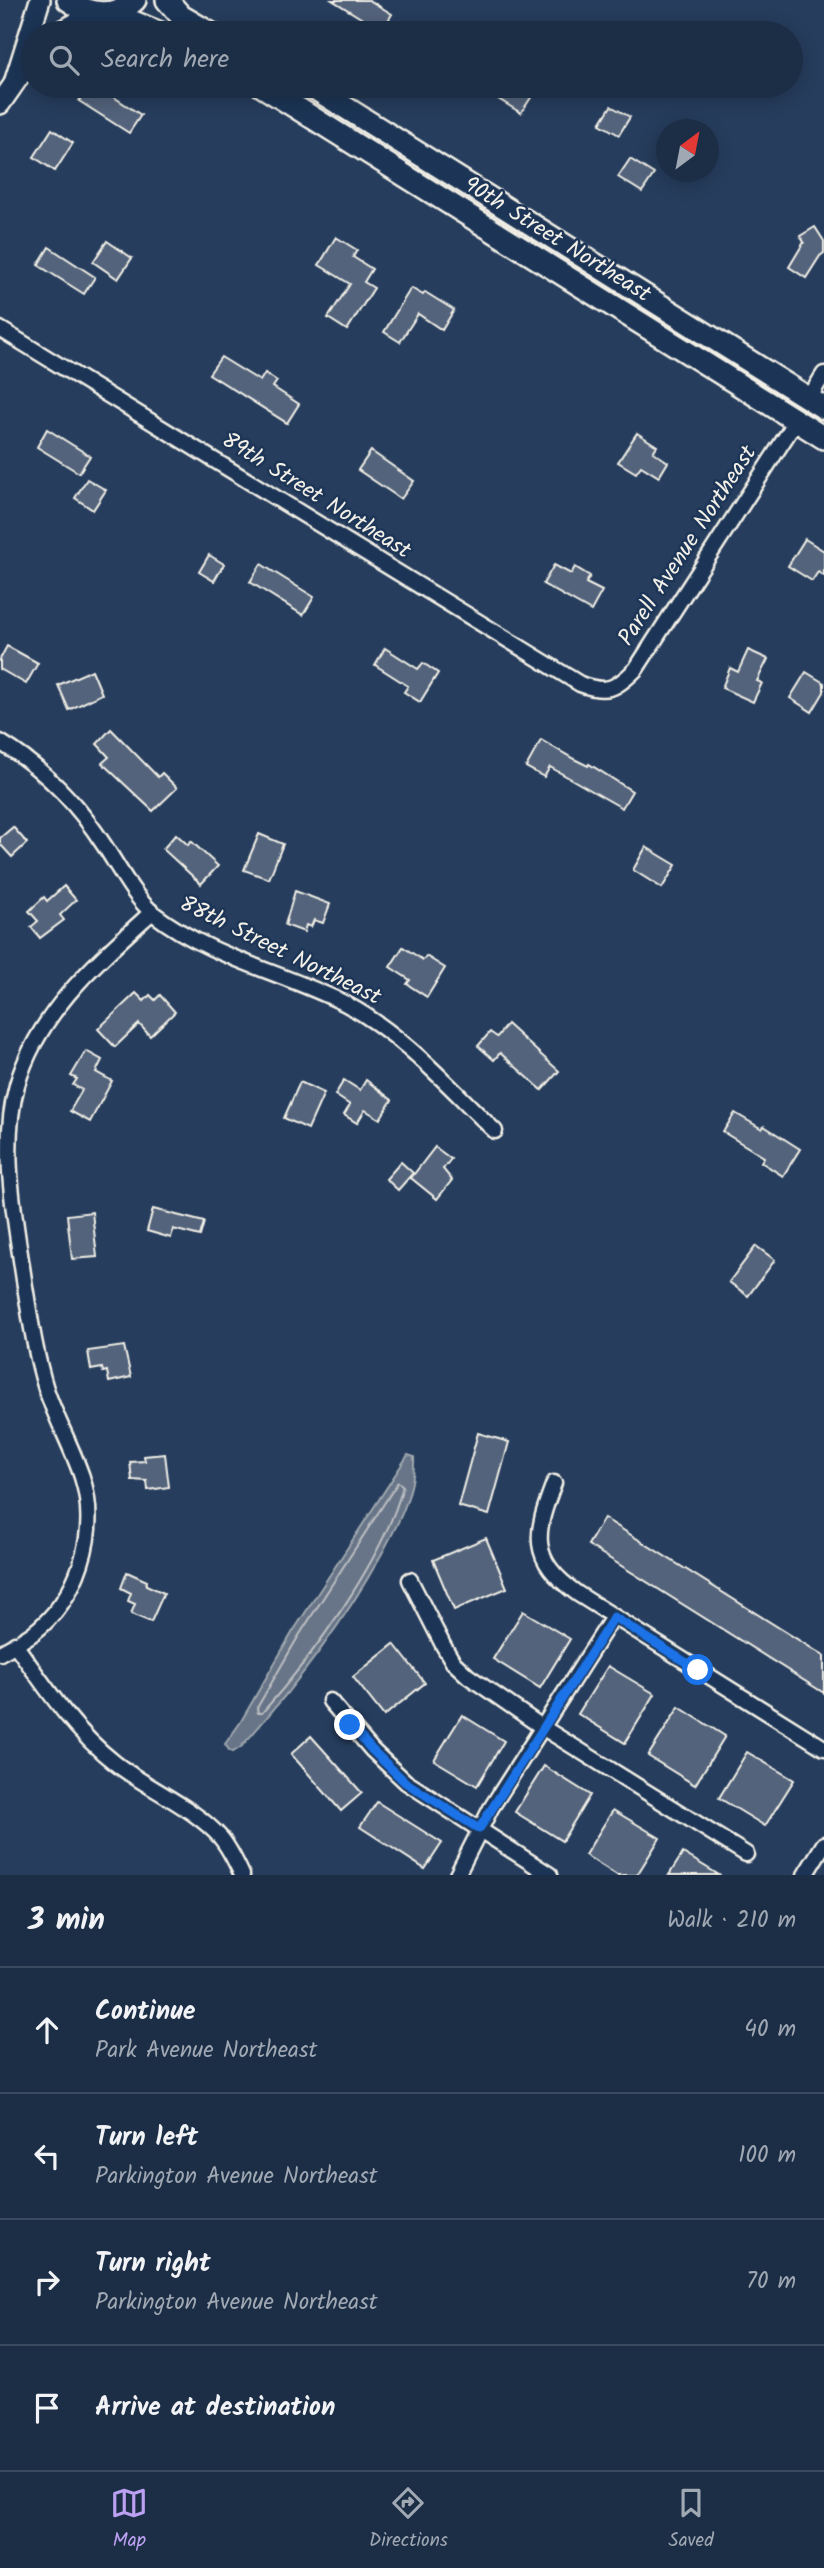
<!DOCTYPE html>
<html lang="en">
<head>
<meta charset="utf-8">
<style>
	:root { --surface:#1c2e46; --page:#25364d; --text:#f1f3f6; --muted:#a0a8b3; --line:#3a4a5f; --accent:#bca0f2 }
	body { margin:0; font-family:Kalam,sans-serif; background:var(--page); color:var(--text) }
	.compass { position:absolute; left:656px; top:119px; width:63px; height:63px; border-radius:50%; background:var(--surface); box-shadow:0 4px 18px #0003; rotate:32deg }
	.stop { position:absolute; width:21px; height:21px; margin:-16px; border:5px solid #1a73e8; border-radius:50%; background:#fff }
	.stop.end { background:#1a73e8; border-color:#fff; box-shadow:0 2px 7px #0008 }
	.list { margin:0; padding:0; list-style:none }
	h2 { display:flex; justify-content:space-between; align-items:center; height:91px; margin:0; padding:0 28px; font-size:30px }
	h2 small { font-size:23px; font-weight:400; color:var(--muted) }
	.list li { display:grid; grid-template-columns:46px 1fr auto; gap:21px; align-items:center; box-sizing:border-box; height:126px; padding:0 28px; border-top:2px solid var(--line) }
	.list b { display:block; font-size:26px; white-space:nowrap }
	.list p { margin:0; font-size:23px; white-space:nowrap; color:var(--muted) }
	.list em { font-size:23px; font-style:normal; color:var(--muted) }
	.icon { flex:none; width:38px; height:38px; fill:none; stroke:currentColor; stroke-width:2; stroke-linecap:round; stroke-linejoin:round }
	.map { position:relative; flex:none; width:824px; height:1875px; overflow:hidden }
	.search { position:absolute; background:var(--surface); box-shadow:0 4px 18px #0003; left:21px; right:21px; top:21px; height:77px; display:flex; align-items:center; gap:18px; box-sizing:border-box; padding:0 24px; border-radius:38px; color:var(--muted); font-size:26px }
	.sheet { height:595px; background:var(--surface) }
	nav { display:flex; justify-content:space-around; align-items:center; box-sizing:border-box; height:98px; border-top:2px solid var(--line); background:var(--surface); font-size:19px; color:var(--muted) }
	nav a { display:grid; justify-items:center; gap:4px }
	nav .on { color:var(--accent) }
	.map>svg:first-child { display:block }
</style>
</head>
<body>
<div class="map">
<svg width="824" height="1875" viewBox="0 0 824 1875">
	<rect width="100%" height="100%" fill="#263d5d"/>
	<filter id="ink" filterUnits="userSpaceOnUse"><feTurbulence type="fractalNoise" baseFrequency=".0143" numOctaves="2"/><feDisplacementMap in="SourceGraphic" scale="14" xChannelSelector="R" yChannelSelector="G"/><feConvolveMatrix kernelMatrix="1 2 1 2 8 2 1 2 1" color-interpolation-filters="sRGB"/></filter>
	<g filter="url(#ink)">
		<path fill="#677588" stroke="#9fa7ae" stroke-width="2" d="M408 1455 414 1457C416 1492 396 1528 380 1557 341 1627 294 1688 241 1747L233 1752 229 1750 225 1744 240 1723 292 1633Z"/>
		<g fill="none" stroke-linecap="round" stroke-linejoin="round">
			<path stroke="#bcbfc2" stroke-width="2" d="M398 1482 403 1486C384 1559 312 1657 262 1713H258L257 1708 298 1637Z"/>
		</g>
		<g fill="#52647b" stroke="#f4f1e8" stroke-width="2">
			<polygon points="332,0 369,0 392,14 382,31"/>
			<polygon points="89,86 97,86 141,115 129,133 79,101"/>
			<polygon points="477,86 515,86 532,96 521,113"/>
			<polygon points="611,106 630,117 619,135 600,124"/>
			<polygon points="52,129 73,143 55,171 34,157"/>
			<polygon points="630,159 654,174 642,192 618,177"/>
			<polygon points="815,227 824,241 824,253 820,256 806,278 789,267 804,242 800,236"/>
			<polygon points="336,237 357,250 353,257 372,269 364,282 374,288 347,330 328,318 350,284 319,265"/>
			<polygon points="107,241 132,258 118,279 93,262"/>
			<polygon points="49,247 95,277 84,294 38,265"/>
			<polygon points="411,288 423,295 425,292 454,310 442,330 418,314 400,342 384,332"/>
			<polygon points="221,357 260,381 265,373 277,381 273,387 299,404 287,423 209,374"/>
			<polygon points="47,429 90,456 79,473 37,447"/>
			<polygon points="637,433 657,446 653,452 668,462 659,477 641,466 636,473 618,462"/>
			<polygon points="371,451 414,481 401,499 358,470"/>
			<polygon points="87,479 106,490 93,510 75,498"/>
			<polygon points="805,539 824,551 824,576 818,572 812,581 788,566"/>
			<polygon points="209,555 224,564 214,581 199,572"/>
			<polygon points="261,564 314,597 303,615 250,582"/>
			<polygon points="554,565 571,574 575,567 590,576 586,583 602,591 591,611 543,584"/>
			<polygon points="7,646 38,663 26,684 0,669 0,659"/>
			<polygon points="385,648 418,669 423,663 438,673 420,702 404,692 408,686 375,665"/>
			<polygon points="748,650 768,659 757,681 762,683 753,702 722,688 730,668 738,672"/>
			<polygon points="92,670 102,694 69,710 58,685"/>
			<polygon points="806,672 824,683 824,692 812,712 790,698"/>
			<polygon points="111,729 158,777 162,773 177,788 153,811 102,763 109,757 97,744"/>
			<polygon points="541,740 574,759 588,766 589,764 632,791 622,808 550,767 544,777 526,767"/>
			<polygon points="13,827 27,843 12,857 0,844 0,838"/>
			<polygon points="176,834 188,845 191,841 218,866 201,884 163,849"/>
			<polygon points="259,834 283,844 269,879 244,870"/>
			<polygon points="646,847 676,865 662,888 633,870"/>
			<polygon points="64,886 76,900 60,915 64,920 40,938 31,927 38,921 29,911 44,897 47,901"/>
			<polygon points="295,891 330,904 323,923 314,920 311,927 306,925 304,932 285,925"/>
			<polygon points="403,947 423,960 426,956 445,968 427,997 407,984 410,980 390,967"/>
			<polygon points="136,993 144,1001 150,995 155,1000 160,995 175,1012 150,1036 139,1024 115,1047 98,1029"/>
			<polygon points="507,1024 559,1071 542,1090 500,1053 494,1060 478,1046 490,1032 497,1037"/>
			<polygon points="86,1051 102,1060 96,1072 112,1081 90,1122 70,1111 82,1090 73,1085 77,1079 71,1076"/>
			<polygon points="344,1080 360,1090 366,1080 392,1100 380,1119 365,1110 357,1123 344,1115 350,1105 335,1095"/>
			<polygon points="300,1082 324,1093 308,1129 284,1118"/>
			<polygon points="735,1113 762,1129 764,1126 800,1149 783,1176 761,1162 764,1157 723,1132"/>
			<polygon points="435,1147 451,1159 443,1169 452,1180 437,1199 411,1178"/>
			<polygon points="401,1162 413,1173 398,1190 386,1179"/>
			<polygon points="153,1209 204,1222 200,1236 173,1229 171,1238 147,1231"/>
			<polygon points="92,1212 97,1257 72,1259 67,1215"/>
			<polygon points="756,1246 775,1260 748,1296 729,1282"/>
			<polygon points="124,1346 131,1377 109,1382 107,1371 103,1372 102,1368 91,1370 88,1351"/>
			<polygon points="478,1433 509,1442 489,1515 458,1506"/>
			<polygon points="165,1454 169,1487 148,1490 147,1481 132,1480 130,1462 145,1461 144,1456"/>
			<polygon points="604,1518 824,1656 824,1693 588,1545"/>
			<polygon points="486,1538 507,1588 454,1610 433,1560"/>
			<polygon points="127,1572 147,1581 146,1585 164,1593 151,1622 131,1614 135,1604 128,1601 131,1593 121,1588"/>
			<polygon points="523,1611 570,1639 540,1688 493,1659"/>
			<polygon points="394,1644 425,1683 384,1716 353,1677"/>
			<polygon points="608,1666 655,1694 625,1743 578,1714"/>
			<polygon points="679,1707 725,1736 695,1785 648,1756"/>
			<polygon points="462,1715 504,1741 477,1786 434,1760"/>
			<polygon points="311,1736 362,1793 341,1811 291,1754"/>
			<polygon points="747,1752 794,1780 765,1826 719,1798"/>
			<polygon points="544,1766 590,1795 562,1841 515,1812"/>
			<polygon points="377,1802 442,1843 425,1869 360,1827"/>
			<polygon points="613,1810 660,1838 637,1875 617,1875 585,1855"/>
			<polygon points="683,1853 719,1875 669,1875"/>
		</g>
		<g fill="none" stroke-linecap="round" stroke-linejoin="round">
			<defs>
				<g id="minor">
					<path d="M0 329 580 684C607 694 616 689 636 669L796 421"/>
					<polyline points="809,398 824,374"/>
					<path d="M0 742C43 768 77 803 104 845 118 866 135 899 154 914 211 958 283 972 346 1004 404 1035 448 1086 495 1131"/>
					<path d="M554 1483C535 1533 528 1559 578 1594L824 1748"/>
					<polyline points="410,1580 443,1645 453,1662 468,1676 542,1727 746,1854"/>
					<path d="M15 1644C45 1687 74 1731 115 1763 148 1789 194 1807 221 1838 230 1849 236 1862 242 1875"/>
					<path d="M0 1653C11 1647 22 1641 32 1634 78 1599 100 1533 82 1477 72 1447 56 1419 46 1389 35 1353 30 1317 24 1280 15 1218 0 1147 17 1085 38 1012 97 962 152 912"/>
					<polyline points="330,1701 372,1750 406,1782 550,1875"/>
					<polyline points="457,1875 491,1808 613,1617"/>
					<polyline points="805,1875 824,1844"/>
				</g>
				<g id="tertiary">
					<polyline points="58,33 76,23 104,13"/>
					<polyline points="15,80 40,0"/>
					<polyline points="0,104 23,71"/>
				</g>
				<g id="secondary">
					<path d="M68 0C89 16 116 18 135 0"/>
					<polyline points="167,0 181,16 210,33"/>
					<polyline points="114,14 160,33"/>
					<polyline points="262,86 824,438"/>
					<polyline points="311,86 824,408"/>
				</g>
			</defs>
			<use href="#minor" stroke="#f4f1e8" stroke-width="19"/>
			<use href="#tertiary" stroke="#f4f1e8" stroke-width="24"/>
			<use href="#secondary" stroke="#f4f1e8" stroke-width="26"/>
			<use href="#minor" stroke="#1d3557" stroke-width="14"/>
			<use href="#tertiary" stroke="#1d3557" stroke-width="19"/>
			<use href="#secondary" stroke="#1d3557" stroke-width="21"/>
		</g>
	</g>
	<g fill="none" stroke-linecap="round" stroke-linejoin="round" filter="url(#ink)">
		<polyline stroke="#1a73e8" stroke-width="9" points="350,1725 372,1750 405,1782 479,1829 614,1617 698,1670"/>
	</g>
	<g text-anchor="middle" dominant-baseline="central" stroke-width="5" stroke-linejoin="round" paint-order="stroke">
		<g font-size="23" fill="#f4f1e8" stroke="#1d3557">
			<text transform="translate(557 240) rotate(32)">90th Street Northeast</text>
			<text transform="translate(316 496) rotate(32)">89th Street Northeast</text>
			<text transform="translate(688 546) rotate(-57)">Parell Avenue Northeast</text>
			<text transform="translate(280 951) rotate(26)">88th Street Northeast</text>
		</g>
	</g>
</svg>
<svg class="compass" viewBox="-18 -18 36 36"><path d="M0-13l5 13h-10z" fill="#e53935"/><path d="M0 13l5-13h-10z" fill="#a0a8b3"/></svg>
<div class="stop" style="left:698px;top:1670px"></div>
<div class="stop end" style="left:350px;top:1725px"></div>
<div class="search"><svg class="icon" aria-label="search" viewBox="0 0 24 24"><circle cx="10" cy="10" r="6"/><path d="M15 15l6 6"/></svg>Search here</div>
</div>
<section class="sheet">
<h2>3 min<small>Walk · 210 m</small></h2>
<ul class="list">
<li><svg class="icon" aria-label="ahead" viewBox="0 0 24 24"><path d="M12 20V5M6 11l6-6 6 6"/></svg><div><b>Continue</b><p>Park Avenue Northeast</p></div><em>40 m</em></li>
<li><svg class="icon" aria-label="left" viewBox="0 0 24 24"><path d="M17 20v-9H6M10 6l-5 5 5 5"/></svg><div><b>Turn left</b><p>Parkington Avenue Northeast</p></div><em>100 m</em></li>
<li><svg class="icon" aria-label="right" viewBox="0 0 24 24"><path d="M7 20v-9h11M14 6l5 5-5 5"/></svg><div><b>Turn right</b><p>Parkington Avenue Northeast</p></div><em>70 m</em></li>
<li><svg class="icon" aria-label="arrive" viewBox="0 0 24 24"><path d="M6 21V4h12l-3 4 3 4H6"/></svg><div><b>Arrive at destination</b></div></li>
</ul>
</section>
<nav>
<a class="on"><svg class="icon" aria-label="map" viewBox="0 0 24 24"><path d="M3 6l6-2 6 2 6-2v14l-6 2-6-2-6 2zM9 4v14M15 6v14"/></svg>Map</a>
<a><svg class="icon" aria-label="directions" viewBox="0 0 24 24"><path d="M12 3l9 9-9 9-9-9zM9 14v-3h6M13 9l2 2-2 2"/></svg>Directions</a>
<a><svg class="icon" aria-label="saved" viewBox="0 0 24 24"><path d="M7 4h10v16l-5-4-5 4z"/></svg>Saved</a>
</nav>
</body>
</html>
